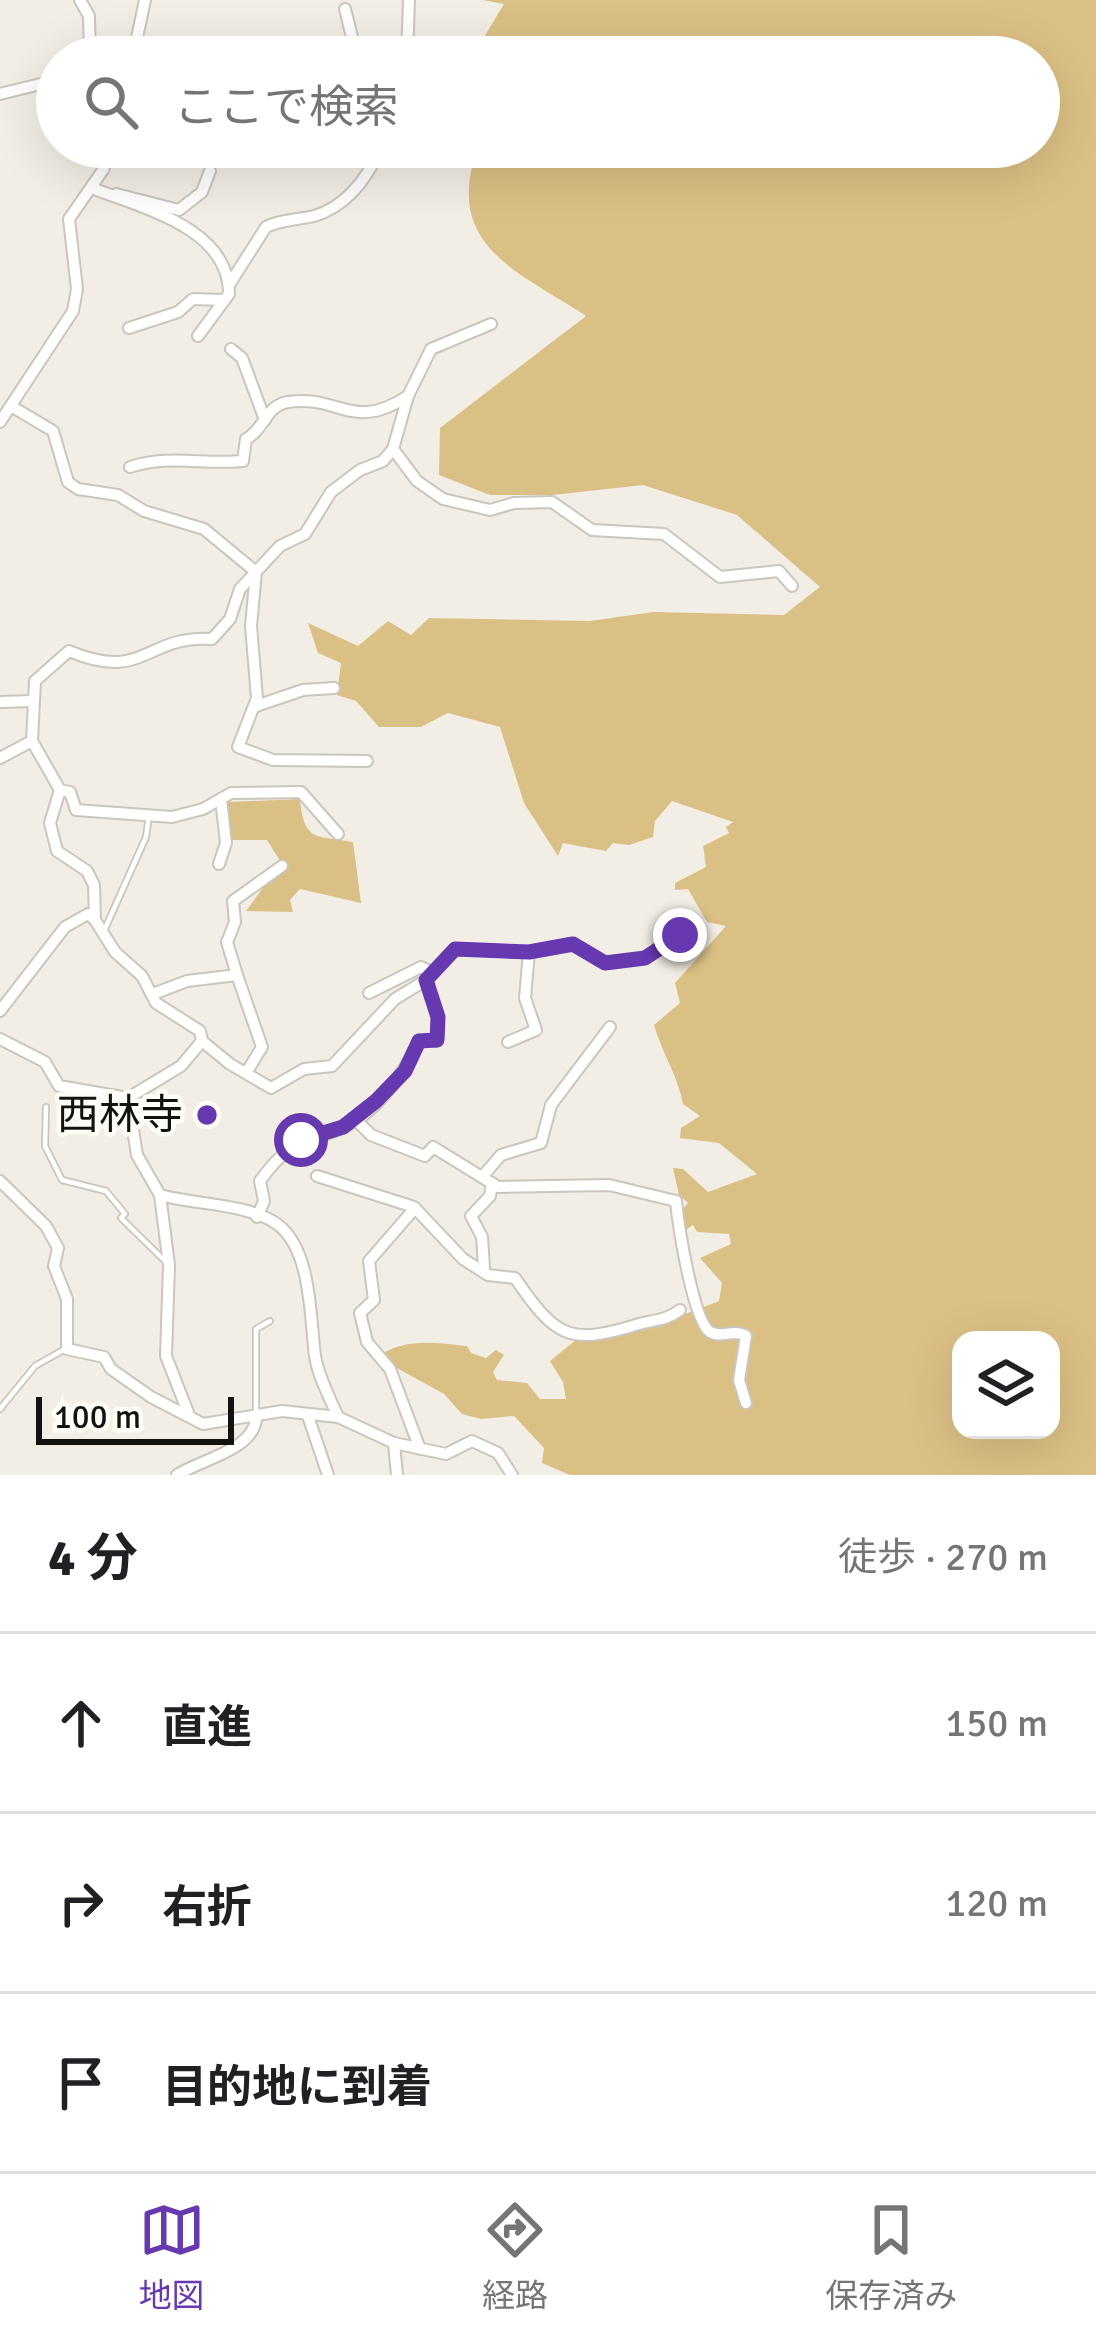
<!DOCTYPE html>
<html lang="ja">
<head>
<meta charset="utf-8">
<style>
	:root { --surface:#fff; --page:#f2f2f2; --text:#202124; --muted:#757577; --line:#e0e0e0; --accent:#6639b1 }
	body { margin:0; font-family:Signika,"Noto Sans JP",sans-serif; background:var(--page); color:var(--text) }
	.controls { position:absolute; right:36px; bottom:36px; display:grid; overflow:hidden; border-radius:24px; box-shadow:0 12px 48px #0002 }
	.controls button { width:108px; height:108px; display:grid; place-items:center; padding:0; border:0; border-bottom:3px solid var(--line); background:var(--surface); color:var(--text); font:60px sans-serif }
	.scale { position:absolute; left:36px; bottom:30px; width:198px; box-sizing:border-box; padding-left:12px; border:6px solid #14120f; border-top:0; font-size:33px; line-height:42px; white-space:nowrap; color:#14120f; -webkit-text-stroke:9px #fefcf6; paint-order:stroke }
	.stop { position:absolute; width:36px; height:36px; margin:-27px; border:9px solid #6639b1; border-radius:50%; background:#fff }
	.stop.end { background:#6639b1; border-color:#fff; box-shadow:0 3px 12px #0008 }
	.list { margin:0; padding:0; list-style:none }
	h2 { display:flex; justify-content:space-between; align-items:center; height:156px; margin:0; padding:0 48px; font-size:51px }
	h2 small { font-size:39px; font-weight:400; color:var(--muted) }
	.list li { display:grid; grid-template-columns:78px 1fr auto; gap:36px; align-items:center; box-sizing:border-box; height:180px; padding:0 48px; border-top:3px solid var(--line) }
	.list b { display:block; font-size:45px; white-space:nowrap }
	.list em { font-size:39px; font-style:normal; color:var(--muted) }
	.icon { flex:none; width:66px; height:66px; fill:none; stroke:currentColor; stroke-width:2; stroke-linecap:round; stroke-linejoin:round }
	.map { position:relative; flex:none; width:1096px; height:1475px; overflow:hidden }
	.search { position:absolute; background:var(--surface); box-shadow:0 12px 48px #0002; left:36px; right:36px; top:36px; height:132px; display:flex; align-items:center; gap:30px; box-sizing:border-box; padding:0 42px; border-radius:66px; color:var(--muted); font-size:45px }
	.sheet { height:696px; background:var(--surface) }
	nav { display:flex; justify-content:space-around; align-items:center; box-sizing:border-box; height:168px; border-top:3px solid var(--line); background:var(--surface); font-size:33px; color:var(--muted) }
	nav a { display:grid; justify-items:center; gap:6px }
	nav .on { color:var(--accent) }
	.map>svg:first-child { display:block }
</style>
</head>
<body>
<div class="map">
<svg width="1096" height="1475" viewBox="0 0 1096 1475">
	<rect width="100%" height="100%" fill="#f3eee5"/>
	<g fill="#dbc085" fill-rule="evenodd">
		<path d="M483 0H1096V1475H570L542 1463 544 1448 514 1416 481 1419 462 1414 444 1394 377 1357C406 1337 434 1343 467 1346L471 1353 486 1358 496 1350 504 1355 493 1372 497 1380 527 1383 540 1399H566L563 1382 550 1361 587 1331H641L719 1301 722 1283 700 1258 731 1244 729 1234 697 1232 693 1225 682 1233 678 1215 688 1203 679 1195 673 1168 683 1169 708 1192 757 1174 719 1143 680 1138 681 1128 700 1116 683 1104C678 1076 662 1053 654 1025L680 1003 675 983 726 926 707 922 688 889 675 890V883L706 867 703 846 729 833 726 827 733 822 672 801 655 821 653 837 629 845 613 843 606 851 563 843 558 856 524 803 500 727 448 713 421 727H379L356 701 337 695 341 663 318 653 308 623 358 646 388 621 411 635 429 618 590 621 653 612 784 615 820 587 737 515 643 485 553 495H490L439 475 440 428 586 316C527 276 452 251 472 167L454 147H1039V57H472L504 4ZM961 1340H1051V1430H961Z"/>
		<path d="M300 799C304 844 318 835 353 842L361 903 300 889 290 900 293 912 246 911 271 877 285 869 267 840H231L227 802Z"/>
	</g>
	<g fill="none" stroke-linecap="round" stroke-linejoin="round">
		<defs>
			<g id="service">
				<polyline points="104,931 146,837 149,815"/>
				<polyline points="46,1107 45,1146 62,1180 106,1191 125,1214 121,1218 165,1261"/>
				<polyline points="0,1409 35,1366 65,1349"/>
				<polyline points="256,1415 256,1329 270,1321"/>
			</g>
			<g id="minor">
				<polyline points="80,0 89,16 90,57"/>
				<polyline points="345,9 357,57"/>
				<polyline points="133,57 145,0"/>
				<polyline points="156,57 214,45"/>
				<polyline points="407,57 409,0"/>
				<polyline points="0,94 57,80"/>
				<path d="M92 188C141 208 229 227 229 294L198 336"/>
				<polyline points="116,194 179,210 202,192 210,171"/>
				<path d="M229 285 266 227C282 219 298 220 314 216 348 206 368 177 381 147"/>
				<polyline points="129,328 178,312 193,299 224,300"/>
				<polyline points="231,349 242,358 265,420"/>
				<polyline points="11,406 53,431 68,482 78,489 118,495 144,511 204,529 256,572"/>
				<polyline points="0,422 73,311 77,289 69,219 103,170 111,147"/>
				<polyline points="393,449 417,481 443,499 490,510 514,503 552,502 592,530 664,534 720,577 779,571 792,586"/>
				<path d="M130 467C168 454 204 465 243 461L246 439C264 430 266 405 288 402 340 394 351 433 408 396"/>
				<polyline points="256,572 251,626 257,698 238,747 273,760 367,761"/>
				<polyline points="0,702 32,701"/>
				<polyline points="256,706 303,690 334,688"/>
				<polyline points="0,758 32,741"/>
				<polyline points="60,790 50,823 57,851 87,871 94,885 95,920 115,952 142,976 156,1003 200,1031 202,1041 230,1064 271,1088 304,1069 332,1066 395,999 426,980 455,949 529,952 573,945 605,963 645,958 680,935 694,935"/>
				<path d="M338 834 301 792 231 793 203 809 172 817 76 810 70 792 60 790 32 741 35 681 69 651C145 683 144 635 212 639L230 619 240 589 280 546 305 534 331 492 360 470 383 461 393 449 408 396 431 349 491 324"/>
				<polyline points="219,864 226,843 221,799"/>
				<polyline points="237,975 262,1047 246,1073"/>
				<polyline points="369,993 421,967 433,973"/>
				<polyline points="153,994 187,981 237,975 227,942 235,922 233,901 282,866"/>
				<polyline points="0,1011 65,927 88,914 95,920"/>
				<polyline points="0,1039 45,1062 59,1086 128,1098 137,1155 160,1195"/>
				<polyline points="508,1042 536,1030 525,998 529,952"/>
				<polyline points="128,1098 181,1066 202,1041"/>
				<path d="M354 1118 371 1135 425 1156 433 1147 498 1187 609 1185 676 1201C678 1223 693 1321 710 1332 721 1339 734 1328 746 1336L739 1380 746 1403"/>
				<path d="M317 1176 414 1207 463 1259 488 1275 515 1278C555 1336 568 1346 636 1325 652 1320 666 1321 680 1310"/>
				<polyline points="482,1177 501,1155 541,1143 551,1105 610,1027"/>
				<polyline points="0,1181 46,1226 58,1248 54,1266 67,1299 67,1349 104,1357 111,1369 151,1397 203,1424 282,1411 338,1417 394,1443 397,1475"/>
				<polyline points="415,1208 369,1261 374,1300 360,1313 367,1342 390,1369 420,1449"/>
				<path d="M257 1217 264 1201 260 1181C290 1139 303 1145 344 1127 377 1112 405 1072 419 1041H437L438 1017 426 980"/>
				<polyline points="484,1268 482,1237 471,1216 490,1196 492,1183"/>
				<path d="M189 1415 166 1356 169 1265 160 1195C196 1205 246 1203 277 1224 312 1249 310 1319 315 1356 318 1376 330 1398 338 1417"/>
				<polyline points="308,1416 328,1475"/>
				<polyline points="394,1443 446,1454 472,1441 498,1453 512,1475"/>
				<path d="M177 1475C202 1459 253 1450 256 1419"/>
			</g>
		</defs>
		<use href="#service" stroke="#cbc6bd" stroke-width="8"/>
		<use href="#minor" stroke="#cbc6bd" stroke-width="14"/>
		<use href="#service" stroke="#fff" stroke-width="4.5"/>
		<use href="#minor" stroke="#fff" stroke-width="10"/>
	</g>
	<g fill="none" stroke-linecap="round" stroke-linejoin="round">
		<polyline stroke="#6639b1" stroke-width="15" points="301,1140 343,1127 376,1101 405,1071 419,1041 437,1040 438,1017 426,980 455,949 529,952 573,944 605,963 645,958 680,935"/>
	</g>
	<circle fill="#6639b1" stroke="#fefcf6" stroke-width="4.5" cx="207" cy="1115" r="12"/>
	<g text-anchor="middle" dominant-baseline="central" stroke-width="9" stroke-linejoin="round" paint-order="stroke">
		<g font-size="42" fill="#14120f" stroke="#fefcf6" text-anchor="end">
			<text x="183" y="1115">西林寺</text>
		</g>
	</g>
</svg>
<div class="controls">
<button><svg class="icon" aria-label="layers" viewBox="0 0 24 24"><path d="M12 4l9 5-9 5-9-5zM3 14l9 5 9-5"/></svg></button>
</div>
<div class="scale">100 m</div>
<div class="stop" style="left:301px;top:1140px"></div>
<div class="stop end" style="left:680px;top:935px"></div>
<div class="search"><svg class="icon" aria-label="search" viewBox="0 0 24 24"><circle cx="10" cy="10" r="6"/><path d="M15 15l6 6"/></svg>ここで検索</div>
</div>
<section class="sheet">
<h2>4 分<small>徒歩 · 270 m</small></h2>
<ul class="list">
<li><svg class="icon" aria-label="ahead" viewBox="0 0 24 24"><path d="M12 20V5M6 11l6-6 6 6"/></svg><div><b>直進</b></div><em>150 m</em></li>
<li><svg class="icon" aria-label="right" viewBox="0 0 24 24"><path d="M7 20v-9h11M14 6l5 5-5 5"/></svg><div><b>右折</b></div><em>120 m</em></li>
<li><svg class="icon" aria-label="arrive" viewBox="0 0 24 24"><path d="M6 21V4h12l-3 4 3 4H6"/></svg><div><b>目的地に到着</b></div></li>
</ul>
</section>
<nav>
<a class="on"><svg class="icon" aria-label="map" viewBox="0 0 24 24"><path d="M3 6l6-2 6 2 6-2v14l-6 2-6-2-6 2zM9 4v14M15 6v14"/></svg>地図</a>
<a><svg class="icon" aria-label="directions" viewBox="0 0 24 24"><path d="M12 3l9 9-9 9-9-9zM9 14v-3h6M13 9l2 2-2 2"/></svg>経路</a>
<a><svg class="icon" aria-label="saved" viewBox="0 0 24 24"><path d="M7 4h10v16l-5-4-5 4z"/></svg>保存済み</a>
</nav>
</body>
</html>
